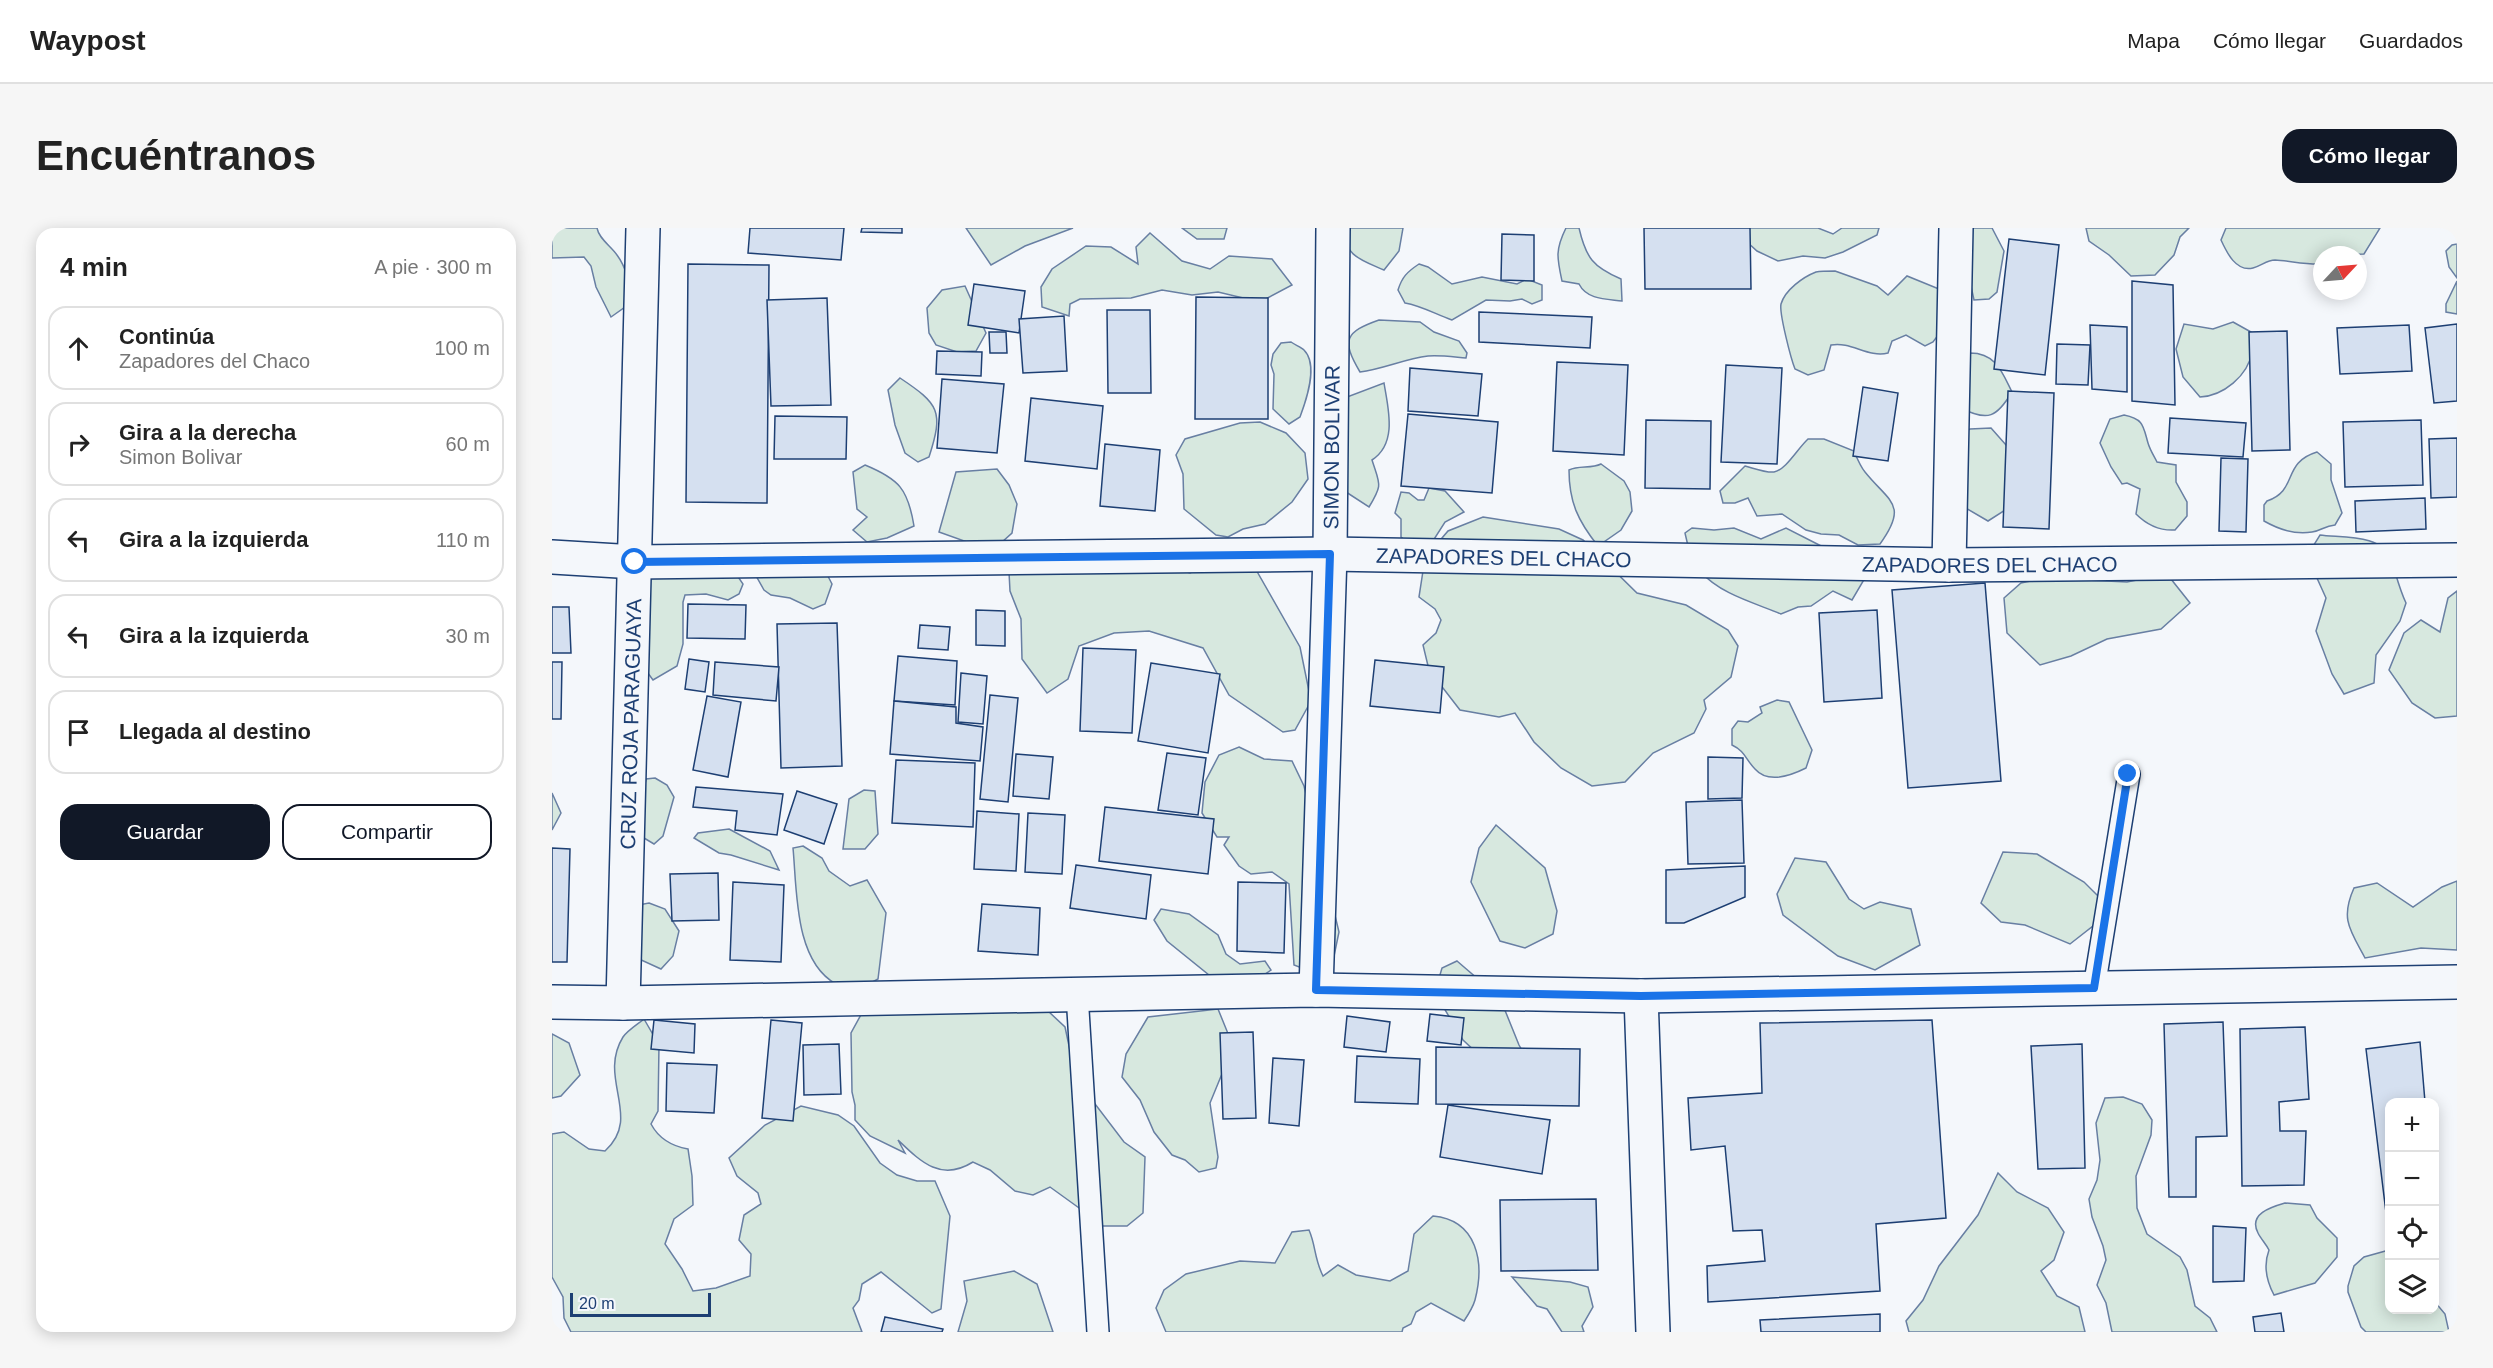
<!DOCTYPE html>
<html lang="es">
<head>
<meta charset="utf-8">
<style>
	:root { --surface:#fff; --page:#f6f6f6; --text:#222; --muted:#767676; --line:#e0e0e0; --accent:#111827 }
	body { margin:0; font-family:Helvetica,sans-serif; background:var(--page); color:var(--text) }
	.controls { position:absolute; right:18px; bottom:18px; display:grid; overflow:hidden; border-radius:12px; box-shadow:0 3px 15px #0003 }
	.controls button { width:54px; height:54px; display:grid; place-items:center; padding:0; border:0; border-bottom:2px solid var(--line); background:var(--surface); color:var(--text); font:30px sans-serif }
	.compass { position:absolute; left:1761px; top:18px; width:54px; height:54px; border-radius:50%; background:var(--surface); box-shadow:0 3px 15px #0003; rotate:64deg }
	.scale { position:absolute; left:18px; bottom:15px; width:141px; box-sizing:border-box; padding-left:6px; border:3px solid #1d3f73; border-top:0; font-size:16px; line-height:21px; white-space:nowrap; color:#1d3f73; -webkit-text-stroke:4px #f4f7fb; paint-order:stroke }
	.stop { position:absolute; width:18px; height:18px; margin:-14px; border:4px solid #1a73e8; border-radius:50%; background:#fff }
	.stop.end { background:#1a73e8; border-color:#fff; box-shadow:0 2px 6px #0008 }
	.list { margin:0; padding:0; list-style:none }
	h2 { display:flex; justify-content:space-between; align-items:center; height:78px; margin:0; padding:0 24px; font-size:26px }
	h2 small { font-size:20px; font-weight:400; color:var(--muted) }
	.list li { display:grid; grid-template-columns:39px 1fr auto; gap:18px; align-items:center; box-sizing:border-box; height:84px; margin:0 12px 12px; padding:0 12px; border:2px solid var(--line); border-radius:18px }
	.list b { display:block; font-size:22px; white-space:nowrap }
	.list p { margin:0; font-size:20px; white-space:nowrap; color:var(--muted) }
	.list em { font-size:20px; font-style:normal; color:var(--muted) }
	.actions { display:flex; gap:12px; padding:18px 24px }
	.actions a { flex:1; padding:14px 0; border:2px solid var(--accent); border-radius:18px; text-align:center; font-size:21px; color:var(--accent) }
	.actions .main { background:var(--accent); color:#fff }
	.icon { flex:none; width:33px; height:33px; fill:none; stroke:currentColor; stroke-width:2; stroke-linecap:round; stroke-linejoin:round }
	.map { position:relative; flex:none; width:1905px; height:1104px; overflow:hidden; border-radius:18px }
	header { display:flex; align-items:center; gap:36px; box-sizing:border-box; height:84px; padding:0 30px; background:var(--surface); border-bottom:2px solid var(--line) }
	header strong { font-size:28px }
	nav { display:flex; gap:33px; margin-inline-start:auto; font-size:21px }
	.intro { display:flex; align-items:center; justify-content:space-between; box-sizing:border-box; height:144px; padding:0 36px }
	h1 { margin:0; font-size:42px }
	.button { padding:15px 27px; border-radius:18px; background:var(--accent); color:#fff; font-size:21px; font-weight:700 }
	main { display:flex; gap:36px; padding:0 36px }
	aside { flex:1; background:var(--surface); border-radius:18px; box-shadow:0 3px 15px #0003 }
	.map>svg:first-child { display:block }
</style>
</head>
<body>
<header>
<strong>Waypost</strong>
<nav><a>Mapa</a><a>Cómo llegar</a><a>Guardados</a></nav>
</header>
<div class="intro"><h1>Encuéntranos</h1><a class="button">Cómo llegar</a></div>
<main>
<aside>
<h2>4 min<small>A pie · 300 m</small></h2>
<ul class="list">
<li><svg class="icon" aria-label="ahead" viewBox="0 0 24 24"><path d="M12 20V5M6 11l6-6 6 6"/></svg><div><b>Continúa</b><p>Zapadores del Chaco</p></div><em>100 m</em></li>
<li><svg class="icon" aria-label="right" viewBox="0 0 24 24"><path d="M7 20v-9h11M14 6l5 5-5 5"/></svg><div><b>Gira a la derecha</b><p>Simon Bolivar</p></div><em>60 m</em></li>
<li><svg class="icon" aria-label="left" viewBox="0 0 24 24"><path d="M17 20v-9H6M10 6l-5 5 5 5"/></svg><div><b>Gira a la izquierda</b></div><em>110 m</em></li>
<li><svg class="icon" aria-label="left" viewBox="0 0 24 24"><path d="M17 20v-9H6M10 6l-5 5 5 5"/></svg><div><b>Gira a la izquierda</b></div><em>30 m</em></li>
<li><svg class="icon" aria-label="arrive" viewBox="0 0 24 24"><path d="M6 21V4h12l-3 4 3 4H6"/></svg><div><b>Llegada al destino</b></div></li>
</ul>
<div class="actions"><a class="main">Guardar</a><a>Compartir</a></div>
</aside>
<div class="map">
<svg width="1905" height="1104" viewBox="0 0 1905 1104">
	<rect width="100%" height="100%" fill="#f4f7fb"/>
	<g fill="#d7e8df" stroke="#687fa3" stroke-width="1.5">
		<path d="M0 0H45C47 11 59 18 65 27 74 39 80 60 80 74L59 89 44 59 39 38 32 29 0 30Z"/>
		<polygon points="414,0 521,0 473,18 439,37"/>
		<polygon points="630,0 675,0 672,11 645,11"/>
		<path d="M791 0H851L847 23 832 42C809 32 792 28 791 0Z"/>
		<path d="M1014 0H1027C1034 30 1041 39 1069 51L1070 73C1055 71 1035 72 1027 56L1010 53C1005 30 1003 22 1014 0Z"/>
		<polygon points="1194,0 1266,0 1281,6 1290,0 1327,0 1325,7 1291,24 1273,30 1251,28 1226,33 1205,23 1194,13"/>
		<polygon points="1396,0 1440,0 1452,23 1445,64 1437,71 1422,72 1417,49"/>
		<polygon points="1534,0 1637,0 1628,9 1622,27 1603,47 1579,48 1557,27 1537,13"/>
		<path d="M1674 0H1828L1812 26 1770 27V36C1754 37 1739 33 1723 32 1715 32 1709 38 1701 40 1684 44 1675 25 1669 12Z"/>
		<polygon points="598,5 630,33 658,41 677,28 720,31 740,57 708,74 666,64 640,67 610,62 579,70 528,71 518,76 517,88 490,79 489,59 500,41 534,18 559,19 586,36 584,19"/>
		<polygon points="1905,16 1905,50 1897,39 1894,23 1900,17"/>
		<path d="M867 36 876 39 900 56 930 49 965 56 975 51 990 57V72L980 76 970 71 958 73 934 72 900 92C883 86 870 78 853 75L846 62C850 49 855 44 867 36Z"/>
		<path d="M1283 43 1325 58 1336 67 1355 48 1387 61 1386 71 1390 102 1381 114 1373 118 1354 107 1340 113 1336 125C1316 130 1299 113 1279 117L1272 142 1256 147 1243 141C1239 131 1227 85 1229 76 1233 62 1251 49 1264 44 1269 43 1277 43 1283 43Z"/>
		<polygon points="1905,53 1905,86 1894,84 1894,76"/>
		<polygon points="413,58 434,105 424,123 405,124 384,117 377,105 375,80 390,62"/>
		<path d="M827 92 868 94 882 104 907 113 915 125 914 130C902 129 888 127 876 128 852 131 831 141 808 144 789 112 793 104 827 92Z"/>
		<path d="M1681 94 1699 104C1699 110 1701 118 1700 124 1696 148 1671 168 1648 169L1631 149 1624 121 1632 96 1661 101Z"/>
		<path d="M739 114C743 117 749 119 752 122 767 137 754 173 748 189L737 196 721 181 722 146 719 137 721 126 729 115Z"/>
		<path d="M1418 125C1444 125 1450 144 1460 164 1445 189 1436 194 1409 180L1410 140Z"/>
		<path d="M348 150C387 176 392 183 377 229L366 234 353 225 343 197 336 162Z"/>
		<path d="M832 155C836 180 846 215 820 232 828 257 831 256 817 279L794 264 795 169Z"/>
		<path d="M1572 187C1592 191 1591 198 1596 215 1598 222 1602 228 1605 234L1624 237V254L1635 274V288L1623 302C1607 303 1595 297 1584 286L1588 261 1575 255 1570 256 1559 239 1548 215 1558 191Z"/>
		<polygon points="708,194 734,205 753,225 756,251 740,274 713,296 691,301 676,309 664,307 632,281 631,246 624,227 633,211 688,195"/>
		<polygon points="1439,200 1462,226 1461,277 1436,293 1412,279 1398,210 1418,201"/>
		<path d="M1256 211H1272L1302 223C1305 230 1308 238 1313 244 1337 274 1357 276 1328 316L1306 317 1287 307 1269 306 1254 302 1230 286 1205 288 1196 270 1183 275H1171L1168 263 1193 238C1201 240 1214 245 1222 244 1234 242 1246 220 1256 211Z"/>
		<path d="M1765 224 1779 236V252L1790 285 1783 297C1772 298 1769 303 1760 304 1743 307 1726 301 1712 293V277L1715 273C1747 262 1729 235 1765 224Z"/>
		<path d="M1049 236 1072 253 1078 264 1080 283 1069 302 1046 318C1026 293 1017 274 1017 242 1027 237 1039 241 1049 236Z"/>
		<path d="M313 237C347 251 356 261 362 298L335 310 315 314 301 302 315 289 305 281 301 244Z"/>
		<polygon points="445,241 457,257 465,276 460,305 440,323 387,304 404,244"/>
		<polygon points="877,260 893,263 912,284 893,294 879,316 861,318 849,309 849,291 843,285 849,264 857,265 866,272 872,272"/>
		<polygon points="931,289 1007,301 1031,312 1085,365 1134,377 1176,402 1186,418 1179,449 1152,472 1154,481 1142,505 1101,525 1073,554 1040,558 1009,540 982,514 963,485 947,489 908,482 877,442 871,417 884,405 889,392 883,381 867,369 873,330 896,303"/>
		<path d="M1140 300 1162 302 1182 300 1209 311 1234 300 1275 321 1313 350 1300 372 1281 363 1259 378 1246 379 1229 386C1203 375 1168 366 1149 344 1139 334 1136 318 1133 305Z"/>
		<path d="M1768 307C1789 310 1831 306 1839 331 1844 346 1847 360 1854 375L1848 393 1824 427 1822 455 1792 466 1780 446 1764 403 1774 370 1755 328Z"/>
		<polygon points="677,326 703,340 748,419 759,473 743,502 731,504 677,467 651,420 597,403 562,405 527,418 516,451 495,465 470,431 469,391 458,363 457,344 621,340 638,345"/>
		<polygon points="267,331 280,356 273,376 261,381 238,370 219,367 212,362 203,346"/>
		<polygon points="83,334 178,337 191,356 187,366 176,372 154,366 133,367 131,374 131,416 125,438 101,452 76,418"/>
		<polygon points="1615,346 1638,375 1609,401 1555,411 1519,428 1488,437 1455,405 1452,370 1469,355 1493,350 1575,354"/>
		<polygon points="1905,363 1905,488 1883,490 1860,475 1837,442 1852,405 1869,392 1888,404 1896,370"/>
		<path d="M1225 472 1237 474 1260 522 1254 540C1240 547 1216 556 1203 541 1194 532 1193 523 1180 517V501L1186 493 1196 494 1210 485 1208 479Z"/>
		<polygon points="687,519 712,531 740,533 752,558 787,704 782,728 760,744 742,737 737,656 720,644 699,646 687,638 672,617 677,609 665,609 650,585 653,554 667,527"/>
		<polygon points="103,550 115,557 122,569 111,608 102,616 87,607 87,586 94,551"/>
		<polygon points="312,562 323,563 326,606 313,621 291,621 297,571"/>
		<polygon points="0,565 9,585 0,602"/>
		<polygon points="944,597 993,640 1005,683 1001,706 973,720 948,713 919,654 927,620"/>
		<polygon points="177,601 218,623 227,642 179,627 167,625 142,610 146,605"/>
		<path d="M251 618 270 630 277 643 298 658 315 652 334 685 326 751 306 762C299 760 290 759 284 756 242 733 245 661 241 620Z"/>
		<polygon points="1451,624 1485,626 1532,654 1549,671 1546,694 1518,716 1473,697 1449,694 1429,675"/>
		<polygon points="1243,630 1274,634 1297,671 1312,681 1328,674 1359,681 1368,717 1323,742 1286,728 1231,687 1225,666"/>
		<path d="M1905 653V722L1869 720 1813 730C1798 702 1788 691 1802 660L1825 655 1861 679 1890 659Z"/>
		<polygon points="97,675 113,681 127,703 121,728 109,741 87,731 81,678"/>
		<polygon points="609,681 637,686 666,707 674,726 688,736 713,733 719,742 700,755 662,751 615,713 602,692"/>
		<polygon points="905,733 948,770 967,817 979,838 925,825 911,812 886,770 885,757 890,740"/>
		<polygon points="666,781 677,808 674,836 658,875 666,929 664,940 647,944 633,932 620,927 602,904 588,872 570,849 574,826 596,789"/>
		<path d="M311 783H496L513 799 524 851 572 914 593 929 591 985 575 998H545L534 985 498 959 481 967 463 963 438 942 421 934C389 954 369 934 346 912L353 925 318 908 303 892V877L300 864 299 805Z"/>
		<path d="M92 791 107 817 106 883 99 896C107 911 119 918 136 921L140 948 141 977 122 991 113 1016 130 1041 141 1063 164 1060 198 1048 199 1026 187 1012 192 987 209 976 206 965 185 948 177 930 213 897 249 878 286 887 302 898 328 935 345 947 365 953H383L398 988 389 1081 380 1085 329 1044 310 1056 307 1072 301 1080 310 1104H19L12 1090 11 1069 0 1049V906L12 904 37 921 53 923C91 889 45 851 71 809 76 802 86 796 92 791Z"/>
		<polygon points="0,806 17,815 28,847 9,868 0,870"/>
		<polygon points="1571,869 1590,876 1600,892 1599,907 1584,948 1585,980 1595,1006 1628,1029 1635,1042 1643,1078 1658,1090 1665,1104 1560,1104 1554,1075 1545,1057 1554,1032 1551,1018 1540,989 1537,971 1545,952 1548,932 1544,895 1553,870"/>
		<polygon points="1446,945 1465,964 1496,980 1512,1004 1502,1032 1489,1043 1505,1068 1527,1079 1533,1104 1357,1104 1354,1093 1371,1072 1387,1038 1426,987"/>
		<path d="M1733 975 1758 977 1765 990 1785 1010V1029L1763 1055 1722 1067C1714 1052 1711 1038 1717 1022 1714 1016 1709 1011 1706 1005 1696 986 1719 979 1733 975Z"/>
		<path d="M881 988C925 992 933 1034 923 1072 921 1079 916 1087 912 1093L879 1075 864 1084 859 1096 851 1100 850 1104H614L604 1080 612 1062 634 1046 688 1033 723 1035 740 1004 757 1002C764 1018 762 1030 771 1048L786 1037 804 1047 838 1053 856 1043 862 1006Z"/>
		<polygon points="1837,1022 1838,1082 1882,1082 1883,1074 1893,1086 1897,1104 1814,1104 1809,1099 1796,1064 1796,1058 1802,1038 1812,1029"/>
		<polygon points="462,1043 485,1056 501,1104 406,1104 415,1073 412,1053"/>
		<polygon points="960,1049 1018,1054 1036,1059 1041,1079 1030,1098 1032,1104 1010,1104 995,1081 985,1078"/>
	</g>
	<g fill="#d5e0f0" stroke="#1d3f73" stroke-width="1.5">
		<polygon points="198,0 292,0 289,32 196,25"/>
		<polygon points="310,0 350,0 350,5 309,4"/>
		<polygon points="1092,0 1198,0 1199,61 1093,61"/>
		<polygon points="950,6 982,7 982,53 949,52"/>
		<polygon points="1457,11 1507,17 1493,147 1442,141"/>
		<polygon points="136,36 217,37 215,275 134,274"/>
		<polygon points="1580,53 1621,57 1623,177 1580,173"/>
		<polygon points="422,56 473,63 467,105 416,97"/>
		<polygon points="644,69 716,70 716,191 643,191"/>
		<polygon points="275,70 279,177 219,178 215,72"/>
		<polygon points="555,82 598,82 599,165 556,165"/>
		<polygon points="927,84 1040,89 1038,120 927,114"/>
		<polygon points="512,88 515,143 471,145 467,91"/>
		<polygon points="1905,96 1905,173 1882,175 1873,100"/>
		<polygon points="1538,97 1575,99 1575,164 1540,161"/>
		<polygon points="1857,97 1860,143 1788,146 1785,100"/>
		<polygon points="1735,103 1738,222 1700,223 1697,104"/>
		<polygon points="437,104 454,104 455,125 438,125"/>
		<polygon points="1505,116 1538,117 1536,157 1504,156"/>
		<polygon points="385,123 430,124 429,148 384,146"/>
		<polygon points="1005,134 1076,137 1072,227 1001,223"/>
		<polygon points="1174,137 1230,140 1225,236 1169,234"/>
		<polygon points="858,140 930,146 926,188 856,183"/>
		<polygon points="390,151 452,156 445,225 385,220"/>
		<polygon points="1311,159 1346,165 1336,233 1301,228"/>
		<polygon points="1456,163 1502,165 1497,301 1451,299"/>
		<polygon points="479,170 551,178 545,241 473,233"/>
		<polygon points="856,186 946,194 940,265 849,258"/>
		<polygon points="223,188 295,189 294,231 222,231"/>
		<polygon points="1618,190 1694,195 1691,229 1616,225"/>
		<polygon points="1094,192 1159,193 1158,261 1093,260"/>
		<polygon points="1869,192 1871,257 1793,259 1791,194"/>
		<polygon points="1905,210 1905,269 1879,270 1877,211"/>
		<polygon points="553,216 608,222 603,283 548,278"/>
		<polygon points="1669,230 1696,231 1694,304 1667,303"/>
		<polygon points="1873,270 1874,301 1804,304 1803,273"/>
		<polygon points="1433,355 1449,553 1356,560 1340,362"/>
		<polygon points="136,376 194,377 193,411 135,410"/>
		<polygon points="0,379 17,379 19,425 0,425"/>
		<polygon points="424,382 453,383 453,418 424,417"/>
		<polygon points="1325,382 1330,470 1272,474 1267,385"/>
		<polygon points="285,395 290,538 229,540 225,396"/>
		<polygon points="368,397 398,399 396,422 366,420"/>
		<polygon points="531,420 584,422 580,505 528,503"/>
		<polygon points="346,428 405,433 403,477 342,473"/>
		<polygon points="137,431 157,434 153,464 133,461"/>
		<polygon points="823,432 892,439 888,485 818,478"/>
		<polygon points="0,434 10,434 9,491 0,491"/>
		<polygon points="163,434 227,439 224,473 161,467"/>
		<polygon points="599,435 668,446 656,525 586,513"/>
		<polygon points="409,445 435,448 431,496 406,494"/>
		<polygon points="438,467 466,470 456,574 428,571"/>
		<polygon points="155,468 189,474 176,549 141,542"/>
		<polygon points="342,473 404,479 404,495 431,499 428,533 338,526"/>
		<polygon points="615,525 654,530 646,587 606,582"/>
		<polygon points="464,526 501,529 497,571 461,568"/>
		<polygon points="1156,529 1191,530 1190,570 1156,571"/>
		<polygon points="344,532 423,535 421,599 340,595"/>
		<polygon points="144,559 231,566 225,607 183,602 185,583 141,579"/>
		<polygon points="245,563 285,576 272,616 232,602"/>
		<polygon points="1190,572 1192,635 1136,636 1134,574"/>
		<polygon points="553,579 662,591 656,646 547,633"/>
		<polygon points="425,583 467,586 464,643 422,641"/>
		<polygon points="476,585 513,587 510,646 473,644"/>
		<polygon points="0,620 18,621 15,734 0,734"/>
		<polygon points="524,637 599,647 594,691 518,680"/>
		<polygon points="1193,638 1193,669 1132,695 1114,695 1114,642"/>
		<polygon points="166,645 167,692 120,693 118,646"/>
		<polygon points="181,654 232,657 229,734 178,732"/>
		<polygon points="686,654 734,655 732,725 685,723"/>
		<polygon points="430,676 488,680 486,727 426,723"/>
		<polygon points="878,786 912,790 909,817 875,813"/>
		<polygon points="795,788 838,794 834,824 792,819"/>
		<polygon points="102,792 143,796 142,825 99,821"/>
		<polygon points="219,792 250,795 241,893 210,890"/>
		<polygon points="1380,792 1394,990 1324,996 1328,1063 1156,1074 1155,1038 1213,1033 1210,1002 1181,1003 1173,918 1139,922 1136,870 1210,865 1208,795"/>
		<polygon points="1671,794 1675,908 1644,909 1644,969 1617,969 1612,796"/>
		<polygon points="1753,799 1757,871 1727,874 1728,903 1754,903 1752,957 1690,958 1688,801"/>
		<polygon points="701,804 704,890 671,891 668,805"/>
		<polygon points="1868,814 1873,874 1838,874 1836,1001 1814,821"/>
		<polygon points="287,816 289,866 252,867 251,817"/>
		<polygon points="1530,816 1533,940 1486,941 1479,818"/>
		<polygon points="884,819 1028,821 1027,878 884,876"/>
		<polygon points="805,828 868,831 866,876 803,874"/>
		<polygon points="721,830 752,832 747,898 717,895"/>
		<polygon points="115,835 165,837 162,885 114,883"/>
		<polygon points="896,877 998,892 990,946 888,929"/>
		<polygon points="1044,971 1046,1042 949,1043 948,972"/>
		<polygon points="1661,998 1694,1000 1692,1053 1661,1054"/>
		<polygon points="1729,1085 1732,1104 1703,1104 1701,1089"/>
		<polygon points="1328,1086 1328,1104 1209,1104 1208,1092"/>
		<polygon points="333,1089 391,1101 390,1104 329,1104"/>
	</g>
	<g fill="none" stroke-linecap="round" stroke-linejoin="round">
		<defs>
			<g id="service">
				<polyline points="1542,760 1577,546"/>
				<polyline points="525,766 546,1104"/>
			</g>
			<g id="minor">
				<path id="s1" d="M0 329 83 334 778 326 1397 337 1905 332"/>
				<polyline points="1397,337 1404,0"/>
				<path id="s2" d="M764 762 778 326 781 0"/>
				<polyline points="1089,768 1101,1104"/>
				<polyline points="0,774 71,775 764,762 1089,768 1905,754"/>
				<path id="s3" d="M71 775 91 0"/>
			</g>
		</defs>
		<use href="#service" stroke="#1d3f73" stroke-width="24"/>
		<use href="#minor" stroke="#1d3f73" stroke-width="36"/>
		<use href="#service" stroke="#f4f7fb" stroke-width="21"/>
		<use href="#minor" stroke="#f4f7fb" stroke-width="33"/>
	</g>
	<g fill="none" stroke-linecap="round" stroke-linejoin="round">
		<polyline stroke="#1a73e8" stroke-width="8" points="83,334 778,326 764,762 1089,768 1542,760 1576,546"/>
	</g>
	<g text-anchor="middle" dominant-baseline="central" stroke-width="4.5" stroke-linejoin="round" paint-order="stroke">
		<g font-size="21" fill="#1d3f73" stroke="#f4f7fb">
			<text stroke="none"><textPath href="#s2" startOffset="543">SIMON BOLIVAR</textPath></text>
			<text stroke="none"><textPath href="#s1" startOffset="952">ZAPADORES DEL CHACO</textPath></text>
			<text stroke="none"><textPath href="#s1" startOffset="1438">ZAPADORES DEL CHACO</textPath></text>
			<text stroke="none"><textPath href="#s3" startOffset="279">CRUZ ROJA PARAGUAYA</textPath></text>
		</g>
	</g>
</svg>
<div class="controls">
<button>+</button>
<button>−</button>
<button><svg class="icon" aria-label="locate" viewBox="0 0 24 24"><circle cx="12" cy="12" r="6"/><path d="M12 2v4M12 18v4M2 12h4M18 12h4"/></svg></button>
<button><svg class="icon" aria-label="layers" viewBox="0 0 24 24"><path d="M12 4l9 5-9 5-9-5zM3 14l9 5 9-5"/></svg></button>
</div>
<svg class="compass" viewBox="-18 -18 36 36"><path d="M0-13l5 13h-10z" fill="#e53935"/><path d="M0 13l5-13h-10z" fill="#767676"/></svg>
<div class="scale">20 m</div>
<div class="stop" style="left:83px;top:334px"></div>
<div class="stop end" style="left:1576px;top:546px"></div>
</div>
</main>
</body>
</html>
